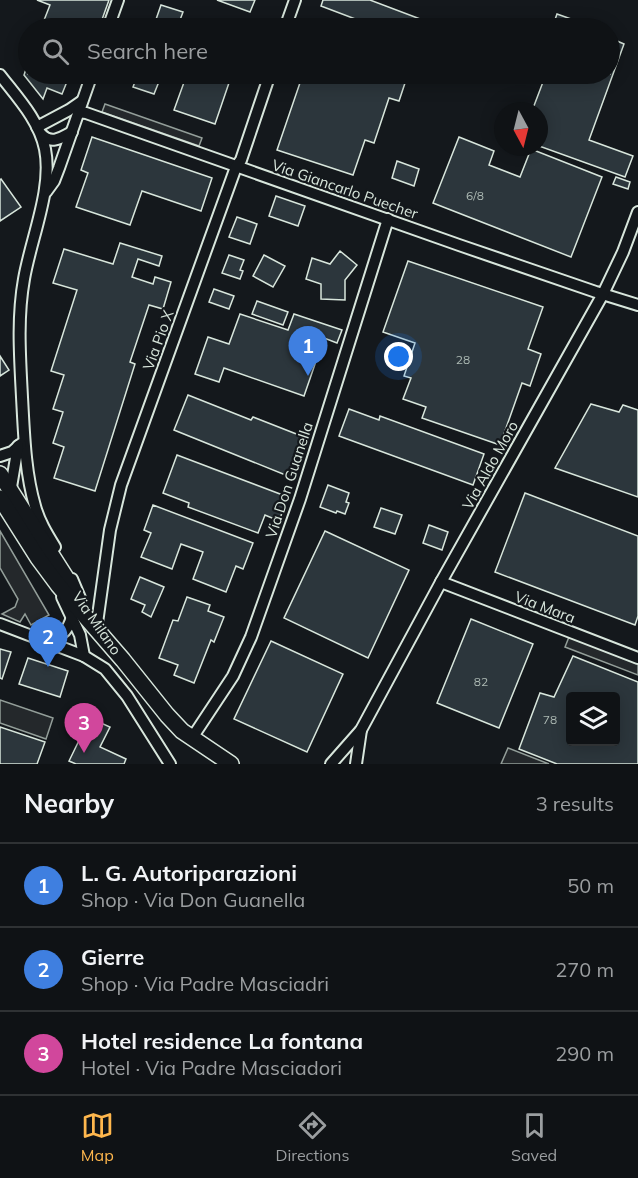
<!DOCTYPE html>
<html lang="en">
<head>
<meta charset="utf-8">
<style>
	:root { --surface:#0f1215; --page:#181b1e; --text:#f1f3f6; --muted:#9b9ea0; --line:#2f3234; --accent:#ffb74d }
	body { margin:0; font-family:Mulish,sans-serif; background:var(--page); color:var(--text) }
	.controls { position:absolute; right:18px; bottom:18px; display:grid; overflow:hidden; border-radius:6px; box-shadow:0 3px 15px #0003 }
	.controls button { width:54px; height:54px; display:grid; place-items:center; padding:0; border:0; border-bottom:2px solid var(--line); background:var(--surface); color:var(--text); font:30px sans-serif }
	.compass { position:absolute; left:494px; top:102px; width:54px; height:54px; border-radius:50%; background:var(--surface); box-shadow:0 3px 15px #0003; rotate:173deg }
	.you { position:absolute; left:399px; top:357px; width:21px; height:21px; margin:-15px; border:4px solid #fff; border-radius:50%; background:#1a73e8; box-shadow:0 0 0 9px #1a73e833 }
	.badge { display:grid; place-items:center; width:39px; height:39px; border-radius:50%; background:var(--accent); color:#fff; font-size:20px; font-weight:700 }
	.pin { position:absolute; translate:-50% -50px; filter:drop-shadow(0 2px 3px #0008) }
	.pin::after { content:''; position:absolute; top:32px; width:21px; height:18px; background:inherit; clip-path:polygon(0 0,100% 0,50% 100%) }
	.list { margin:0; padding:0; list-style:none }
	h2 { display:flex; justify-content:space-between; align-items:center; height:78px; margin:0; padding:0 24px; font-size:26px }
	h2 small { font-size:20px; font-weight:400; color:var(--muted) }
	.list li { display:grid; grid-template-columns:39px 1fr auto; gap:18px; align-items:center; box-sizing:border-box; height:84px; padding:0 24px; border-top:2px solid var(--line) }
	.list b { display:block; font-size:22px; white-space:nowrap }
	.list p { margin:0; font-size:20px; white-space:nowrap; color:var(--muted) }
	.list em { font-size:20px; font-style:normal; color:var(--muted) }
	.icon { flex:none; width:33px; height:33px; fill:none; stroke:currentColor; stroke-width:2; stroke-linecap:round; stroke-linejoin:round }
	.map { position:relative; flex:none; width:638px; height:764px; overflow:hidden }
	.search { position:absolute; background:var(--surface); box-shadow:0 3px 15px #0003; left:18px; right:18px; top:18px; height:66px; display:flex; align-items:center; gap:15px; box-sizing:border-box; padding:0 21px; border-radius:33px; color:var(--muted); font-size:22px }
	.sheet { height:330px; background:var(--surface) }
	nav { display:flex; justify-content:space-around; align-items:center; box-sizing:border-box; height:84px; border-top:2px solid var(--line); background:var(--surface); font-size:16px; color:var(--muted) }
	nav a { display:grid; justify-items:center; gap:3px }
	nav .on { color:var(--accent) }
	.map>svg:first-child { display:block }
</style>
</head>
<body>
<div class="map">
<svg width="638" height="764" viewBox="0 0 638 764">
	<rect width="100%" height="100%" fill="#14181c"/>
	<g fill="#24282b" stroke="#939e99" stroke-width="1.5">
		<polygon points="105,104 202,138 199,146 102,112"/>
		<polygon points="0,531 49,615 31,625 25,614 20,622 2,614 15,607 18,599 0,568"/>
		<polygon points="569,637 638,664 638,675 565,647"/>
		<polygon points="0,700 53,718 46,739 0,723"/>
		<polygon points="508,748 549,764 501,764"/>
	</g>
	<g fill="#2c363c" stroke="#d8e6dc" stroke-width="1.5" fill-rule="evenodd">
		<polygon points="37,0 109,0 99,28 41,28 50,5"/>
		<polygon points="217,0 255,0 250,12"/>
		<polygon points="323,0 370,0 444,28 379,28 321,6"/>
		<polygon points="161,5 183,12 177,28 153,28"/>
		<polygon points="557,14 588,25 587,28 552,28"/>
		<polygon points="610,38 624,44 589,140 633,156 625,177 539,146 539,111 532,111 543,82 519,74 610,74"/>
		<polygon points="28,63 28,74 70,74 62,94 47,88 43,99 24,75"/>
		<polygon points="138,74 162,74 154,94 133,87"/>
		<polygon points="187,74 232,74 215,124 174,110"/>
		<polygon points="303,74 343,74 341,78 356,83 360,74 408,74 399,101 389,98 374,143 365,140 353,175 277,150"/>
		<polygon points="92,137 212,178 201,211 142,191 130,225 76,207 88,173 81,170"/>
		<polygon points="459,137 494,151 489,165 520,177 531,149 602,177 571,257 433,203"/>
		<polygon points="397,161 419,169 414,186 392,178"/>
		<polygon points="616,177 630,182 628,189 613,184"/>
		<polygon points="1,179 21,207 0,221 0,180"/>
		<polygon points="276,196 305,206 298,226 269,216"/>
		<polygon points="237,217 257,224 250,244 229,237"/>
		<polygon points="120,243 162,256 159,266 138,259 132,277 153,284 155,277 171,282 163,309 149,305 130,362 135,364 95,491 54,478 64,447 53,443 63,412 53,409 64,375 51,371 77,290 53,283 64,249 113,264"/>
		<polygon points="340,251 357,265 345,280 345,300 321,299 321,284 306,279 312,258 330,264"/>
		<polygon points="229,255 244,260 240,270 243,271 240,279 222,273"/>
		<polygon points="264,255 285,266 273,287 253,276"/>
		<polygon points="408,261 543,307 528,349 541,354 530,386 522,383 500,445 422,418 426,407 403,399 411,378 404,376 415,343 383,332"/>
		<polygon points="214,289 234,296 229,309 209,302"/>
		<polygon points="257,301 288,312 283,325 252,314"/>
		<polygon points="240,314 288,330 294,314 342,330 337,343 324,338 304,396 224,368 219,382 195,374 208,337 229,344"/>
		<polygon points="0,356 9,370 0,376"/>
		<polygon points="188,395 251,420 253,417 304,437 288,476 174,430"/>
		<polygon points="591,404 619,412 623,405 638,410 638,497 555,468"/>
		<polygon points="349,409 379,420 380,416 484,454 473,485 339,436"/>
		<polygon points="177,455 288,497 279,521 265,515 258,533 188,507 189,503 163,493"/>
		<polygon points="328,485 349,493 346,502 349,503 345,514 337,511 336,513 320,507"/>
		<polygon points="525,493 638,536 638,616 635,625 495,572"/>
		<polygon points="153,505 253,543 243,569 236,566 226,592 193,579 203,552 181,544 172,569 141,557 151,533 144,530"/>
		<polygon points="381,508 402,515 395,534 374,527"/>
		<polygon points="429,525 448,532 442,550 423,543"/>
		<polygon points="325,531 409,570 368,658 284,618"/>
		<polygon points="140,577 164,587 151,617 142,612 145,605 131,599"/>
		<polygon points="187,597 210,605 208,611 224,617 214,642 211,640 194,683 174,675 178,665 159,658 173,620 178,621"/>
		<polygon points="471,619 533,644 499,728 437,703"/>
		<polygon points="271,641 343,674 307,752 234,719"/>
		<polygon points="0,649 11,652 2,679 0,678"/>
		<path d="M573 656 638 682V764H557L519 749 540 693 554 697ZM570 696H616V742H570Z"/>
		<polygon points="28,658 68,671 60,697 19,684"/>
		<polygon points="90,718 110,727 100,747 126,759 124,764 76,764 69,761"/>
		<polygon points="0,727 45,742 37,764 0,764"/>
	</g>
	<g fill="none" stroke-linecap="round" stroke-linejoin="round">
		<defs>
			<g id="street">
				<polyline points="108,28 118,0"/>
				<polyline points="285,28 295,0"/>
				<path d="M0 75C17 97 39 120 45 149 53 189 31 238 24 279 17 318 20 358 22 397 24 433 25 472 35 506 39 521 47 534 55 547"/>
				<polyline points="78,112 86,113 459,245 596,292 638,305"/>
				<polyline points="37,127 69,110 82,101"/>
				<path d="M41 134C51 145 61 138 72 132"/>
				<polyline points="46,192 54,181 59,168 92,74"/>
				<polyline points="0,456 12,452 21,444"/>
				<polyline points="10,493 18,446"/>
				<polyline points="72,579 80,598"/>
				<polyline points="441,582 638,658"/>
				<polyline points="62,597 80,635 84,656"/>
				<polyline points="97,623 110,530 121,485 236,167 241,160 270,74"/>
				<polyline points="0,624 84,656 105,669 127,696 170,764"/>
				<path d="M42 639C59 637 68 634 72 616"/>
				<polyline points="192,738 233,676 251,637 300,499 388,219"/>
				<polyline points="331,764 361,730 441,582 603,294 623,252 638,212"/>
				<polyline points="356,764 361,730"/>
			</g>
			<g id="secondary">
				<polyline points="0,474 72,587"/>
				<polyline points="0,498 38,558 58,585 123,660 167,715 182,731 231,764"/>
			</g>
		</defs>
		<use href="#street" stroke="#d8e6dc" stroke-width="14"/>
		<use href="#secondary" stroke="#d8e6dc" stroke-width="18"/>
		<use href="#street" stroke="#14181c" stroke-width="10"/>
		<use href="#secondary" stroke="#14181c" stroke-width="15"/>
	</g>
	<g text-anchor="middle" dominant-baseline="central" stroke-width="4.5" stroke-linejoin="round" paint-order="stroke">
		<g font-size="12" fill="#adbab4">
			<text x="475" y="195">6/8</text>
			<text x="463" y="359">28</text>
			<text x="481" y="681">82</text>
			<text x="550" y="719">78</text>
		</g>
		<g font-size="15" fill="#d8e6dc" stroke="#14181c">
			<text transform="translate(345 189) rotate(19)">Via Giancarlo Puecher</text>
			<text transform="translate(158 340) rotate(-70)">Via Pio X</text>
			<text transform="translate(490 465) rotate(-61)">Via Aldo Moro</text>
			<text transform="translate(289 480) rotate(-72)">Via Don Guanella</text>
			<text transform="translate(545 607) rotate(21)">Via Mara</text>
			<text transform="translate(97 623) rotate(55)">Via Milano</text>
		</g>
	</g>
</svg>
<div class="controls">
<button><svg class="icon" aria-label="layers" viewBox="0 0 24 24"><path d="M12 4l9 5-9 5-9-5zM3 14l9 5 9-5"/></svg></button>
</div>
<svg class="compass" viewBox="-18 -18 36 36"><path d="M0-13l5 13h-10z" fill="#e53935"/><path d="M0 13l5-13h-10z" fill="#9b9ea0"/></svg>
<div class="you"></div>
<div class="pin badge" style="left:308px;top:376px;background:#3f7fe0">1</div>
<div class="pin badge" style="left:48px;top:667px;background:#3f7fe0">2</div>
<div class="pin badge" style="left:84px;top:753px;background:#d1479c">3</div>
<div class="search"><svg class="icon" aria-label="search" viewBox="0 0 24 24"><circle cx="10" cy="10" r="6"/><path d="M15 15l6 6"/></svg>Search here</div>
</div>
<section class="sheet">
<h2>Nearby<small>3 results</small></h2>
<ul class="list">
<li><span class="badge" style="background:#3f7fe0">1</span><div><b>L. G. Autoriparazioni</b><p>Shop · Via Don Guanella</p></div><em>50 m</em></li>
<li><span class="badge" style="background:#3f7fe0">2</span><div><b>Gierre</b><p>Shop · Via Padre Masciadri</p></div><em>270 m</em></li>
<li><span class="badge" style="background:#d1479c">3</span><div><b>Hotel residence La fontana</b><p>Hotel · Via Padre Masciadori</p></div><em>290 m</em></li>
</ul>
</section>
<nav>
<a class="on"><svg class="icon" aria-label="map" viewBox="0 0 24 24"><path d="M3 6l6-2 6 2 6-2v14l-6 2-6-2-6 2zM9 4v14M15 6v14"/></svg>Map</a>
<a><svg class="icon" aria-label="directions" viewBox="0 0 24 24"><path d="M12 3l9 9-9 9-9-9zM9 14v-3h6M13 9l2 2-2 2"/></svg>Directions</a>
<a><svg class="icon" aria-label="saved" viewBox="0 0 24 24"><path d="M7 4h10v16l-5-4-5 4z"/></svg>Saved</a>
</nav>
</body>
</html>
